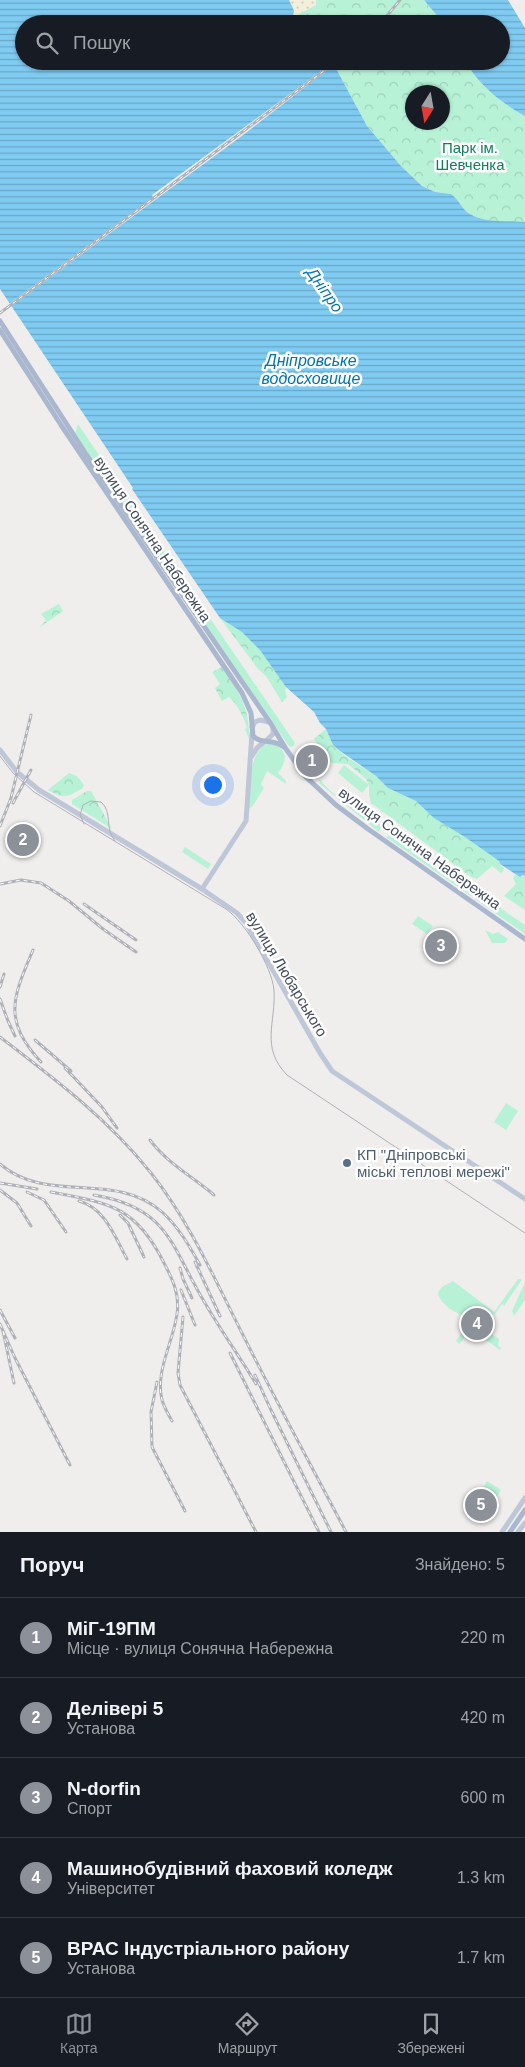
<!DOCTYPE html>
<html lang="uk">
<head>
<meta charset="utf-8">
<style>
	:root { --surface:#171b24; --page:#242831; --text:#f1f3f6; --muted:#9ea1a6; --line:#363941; --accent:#8c9099 }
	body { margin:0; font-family:Arial,sans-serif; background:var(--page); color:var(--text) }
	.compass { position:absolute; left:405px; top:85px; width:45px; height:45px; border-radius:50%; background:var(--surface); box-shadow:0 1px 4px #0004; rotate:191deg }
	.you { position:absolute; left:212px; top:784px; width:18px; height:18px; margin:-12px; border:4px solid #fff; border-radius:50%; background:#1a73e8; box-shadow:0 0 0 8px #1a73e833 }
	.badge { display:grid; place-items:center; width:32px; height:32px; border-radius:50%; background:var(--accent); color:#fff; font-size:16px; font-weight:700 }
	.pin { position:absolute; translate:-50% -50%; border:2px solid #fff; box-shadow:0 1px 5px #0006 }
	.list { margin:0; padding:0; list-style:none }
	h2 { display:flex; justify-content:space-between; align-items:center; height:65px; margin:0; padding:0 20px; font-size:21px }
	h2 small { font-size:16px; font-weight:400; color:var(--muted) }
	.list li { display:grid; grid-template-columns:32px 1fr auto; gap:15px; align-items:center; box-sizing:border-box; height:80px; padding:0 20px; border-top:1px solid var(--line) }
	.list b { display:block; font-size:19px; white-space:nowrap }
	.list p { margin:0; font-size:16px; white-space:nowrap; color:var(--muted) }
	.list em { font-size:16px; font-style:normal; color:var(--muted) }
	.icon { flex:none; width:28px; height:28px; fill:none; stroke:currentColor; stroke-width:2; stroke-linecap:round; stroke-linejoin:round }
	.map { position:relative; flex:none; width:525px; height:1532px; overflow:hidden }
	.search { position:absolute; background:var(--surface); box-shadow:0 1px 4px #0004; left:15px; right:15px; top:15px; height:55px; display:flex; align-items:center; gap:12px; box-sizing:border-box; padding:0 18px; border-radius:28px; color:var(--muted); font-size:19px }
	.sheet { height:465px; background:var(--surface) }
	nav { display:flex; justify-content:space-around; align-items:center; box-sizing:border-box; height:70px; border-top:1px solid var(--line); background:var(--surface); font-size:14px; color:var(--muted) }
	nav a { display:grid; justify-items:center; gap:2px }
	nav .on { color:var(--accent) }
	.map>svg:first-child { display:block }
</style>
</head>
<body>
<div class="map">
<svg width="525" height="1532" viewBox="0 0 525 1532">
	<defs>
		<pattern id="forest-crowns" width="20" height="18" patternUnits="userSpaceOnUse" patternTransform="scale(1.25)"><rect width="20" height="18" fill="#b7f2d6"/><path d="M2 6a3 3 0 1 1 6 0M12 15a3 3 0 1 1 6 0" fill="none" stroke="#9fd1ba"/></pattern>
		<pattern id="sand-dots" width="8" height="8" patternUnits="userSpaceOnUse" patternTransform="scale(1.25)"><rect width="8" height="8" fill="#f3efdc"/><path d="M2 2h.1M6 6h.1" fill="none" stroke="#d2cfbf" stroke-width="1.8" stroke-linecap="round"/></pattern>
		<pattern id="water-rules" width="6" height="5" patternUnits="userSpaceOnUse" patternTransform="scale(1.25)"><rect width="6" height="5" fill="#80cbf2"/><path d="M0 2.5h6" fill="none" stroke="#6aa7c7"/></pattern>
	</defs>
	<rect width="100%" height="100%" fill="#f0eded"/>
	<g fill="#b7f2d6">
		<polygon points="78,424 295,743 293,747 289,746 75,433"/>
		<path d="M266 744C276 743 288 750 284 762 283 766 280 770 278 773L286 781V784L267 771 261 784 264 788 252 807 249 808C251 788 247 756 266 744Z"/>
		<path d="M299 752 303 754 317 775 314 777C307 774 300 762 297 754Z"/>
		<polygon points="344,765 369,785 362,793 338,773"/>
		<path d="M319 778C333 798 361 812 381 826L379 832 320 784Z"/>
		<polygon points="391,833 473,889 471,896 386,837"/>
		<polygon points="185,847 211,864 208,869 182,852"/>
		<polygon points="478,895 481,895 525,925 525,934 475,899"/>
		<polygon points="418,916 433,926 427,934 412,924"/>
		<polygon points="485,930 493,934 498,932 508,939 505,943 492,943"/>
		<polygon points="506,1103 518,1111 506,1130 494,1122"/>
		<path d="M518 1279H521V1281L504 1306 502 1304 495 1314 491 1315C484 1317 471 1319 464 1316 453 1312 439 1303 438 1292L442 1287 453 1281 494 1312Z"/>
		<polygon points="525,1282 525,1300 514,1316 512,1311"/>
		<polygon points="475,1320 485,1322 486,1331 499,1339 498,1346 501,1348 500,1350 478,1334 473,1326 461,1342 459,1344 456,1341 467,1325"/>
	</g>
	<g fill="url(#forest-crowns)" fill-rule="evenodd">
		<polygon points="289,0 424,0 444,24 313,24 308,14 292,19 294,13"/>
		<path d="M332 61H465C479 85 501 103 525 116V222C506 220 483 224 467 212 461 207 458 200 451 194L435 192 422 186 401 166 367 126ZM412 92H442V122H412Z"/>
		<polygon points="59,604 63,611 40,627 46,620 41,614"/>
		<path d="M220 618C250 630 269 661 286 687L285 691 287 697 282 702 266 676 258 669Z"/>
		<path d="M222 667C239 692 250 708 249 739L245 729 247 728C244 717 237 704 229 697L222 701 215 688 220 684 212 672Z"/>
		<polygon points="326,729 333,745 345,756 376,776 388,788 416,801 499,861 500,865 504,868 503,871 501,873 492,866 477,879 471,877 371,803 369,795 369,785 366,779 348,764 331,763 314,739"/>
		<path d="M69 773 77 776 84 785 83 788C67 797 65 800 48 790Z"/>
		<polygon points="87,791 91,791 112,829 72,804 72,800"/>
		<polygon points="515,875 525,877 525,910 504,896 516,884 513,878"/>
		<polygon points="487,1481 501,1490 495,1500 481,1491"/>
	</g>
	<path fill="url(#sand-dots)" d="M289 0H316V5L292 18C296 10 293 7 289 0Z"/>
	<g fill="url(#water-rules)">
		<path d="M0 0H289L294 11 292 19 308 14 313 24H24V61H332L367 126 401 166 422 186 435 192 451 194C458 199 461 207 467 212 483 224 506 220 525 222V877L523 875 520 877 500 864 499 861 465 837 434 818 416 801 388 788 376 776 340 751 333 745 326 729 320 723 314 712 286 687 260 650 242 632 220 618 132 489 133 488 0 289Z"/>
		<path d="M424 0H508L525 28V116C501 103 479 85 465 61H501V24H444Z"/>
	</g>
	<polygon fill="#f0eded" points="335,61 336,63 243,135 10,307 8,305 153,197 152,195"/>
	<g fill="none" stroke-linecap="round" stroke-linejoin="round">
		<g stroke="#bec7d8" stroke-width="5">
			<polyline points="252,727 255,722 260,720 269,722"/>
			<polyline points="267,740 273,734 273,728"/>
			<polyline points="0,750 17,772 39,790 202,889 237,913 246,923 258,944 320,1053 332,1071 525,1199"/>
			<polyline points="252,756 257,748 265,741"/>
			<polyline points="202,889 246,821 252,733"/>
			<polyline points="502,1532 525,1498"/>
			<polyline points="518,1532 525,1523"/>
		</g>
		<g stroke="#aab8cf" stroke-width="5">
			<polyline points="0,321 86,454 271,724 286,749 306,777 336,805 368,829 525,939"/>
			<path d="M0 330 61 425 242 693 251 713 253 736C262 745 273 738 284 747"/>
			<polyline points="510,1532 525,1510"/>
		</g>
		<g stroke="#afb1b8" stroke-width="1">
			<path d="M0 756 13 773 34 792 226 909C245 922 272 967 274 990 276 1023 260 1047 287 1075L525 1233"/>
			<path d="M84 824 80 815 83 805 91 801 101 802C113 812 104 828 115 841"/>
		</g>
		<defs>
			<g id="rail">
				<polyline points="380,24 400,0"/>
				<polyline points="0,313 337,61"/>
				<polyline points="13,803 31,770"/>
				<polyline points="0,826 11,798 31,715"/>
				<polyline points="0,884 21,880 41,883 69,901 103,929 136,952"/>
				<polyline points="84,904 136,940"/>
				<path d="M33 950C13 997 2 1020 41 1062"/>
				<polyline points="0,987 4,974"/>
				<polyline points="0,999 8,1021 15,1036"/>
				<path d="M0 1037C55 1079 108 1119 151 1173 190 1222 216 1282 244 1337 277 1403 312 1467 346 1532"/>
				<polyline points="35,1040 71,1071"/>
				<polyline points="65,1068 102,1107 117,1128"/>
				<path d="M150 1140C167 1163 193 1177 214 1195"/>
				<path d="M0 1164C47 1205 115 1170 162 1212 178 1226 190 1247 200 1265"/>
				<polyline points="0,1183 37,1189"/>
				<polyline points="0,1190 17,1203 31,1226"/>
				<polyline points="27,1192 44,1200 66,1232"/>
				<path d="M51 1192C109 1203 136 1206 164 1263 173 1280 180 1295 177 1314 173 1343 155 1371 162 1400 164 1407 168 1414 172 1421"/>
				<path d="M94 1195C170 1208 171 1247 205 1303 221 1331 240 1357 256 1384"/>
				<path d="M79 1201C105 1208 115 1237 127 1259"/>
				<polyline points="120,1215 128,1223 144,1257"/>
				<polyline points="195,1262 220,1316"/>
				<polyline points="180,1268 183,1279 192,1298"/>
				<polyline points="181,1290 195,1325"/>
				<polyline points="0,1310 15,1338"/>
				<polyline points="183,1317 178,1373 180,1385 256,1532"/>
				<polyline points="0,1324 3,1331 14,1383"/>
				<polyline points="3,1331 15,1358 70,1465"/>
				<polyline points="230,1353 319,1532"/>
				<polyline points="255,1375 271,1410 331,1532"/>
				<polyline points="157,1382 151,1412 152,1447 185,1511"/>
			</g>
		</defs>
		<use href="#rail" stroke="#afb1b8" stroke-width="3"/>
		<use href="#rail" stroke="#fff" stroke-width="1" stroke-dasharray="4" stroke-linecap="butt"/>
	</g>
	<circle fill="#5c6f8a" stroke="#fff" stroke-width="2" cx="347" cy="1163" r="5"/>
	<g text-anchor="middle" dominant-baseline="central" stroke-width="5" stroke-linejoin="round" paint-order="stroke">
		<g font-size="15" fill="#0f8358" stroke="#fff">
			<text x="470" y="147">Парк iм.<tspan x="470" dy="17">Шевченка</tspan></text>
		</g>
		<g font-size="15" fill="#444d5c" stroke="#fff">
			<text transform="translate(153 539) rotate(56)">вулиця Сонячна Набережна</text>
			<text transform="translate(420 848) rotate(36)">вулиця Сонячна Набережна</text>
			<text transform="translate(287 974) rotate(59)">вулиця Любарського</text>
		</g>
		<g font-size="15" fill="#4e5e75" stroke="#fff" text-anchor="start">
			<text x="357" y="1154">КП "Дніпровські<tspan x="357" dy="17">міські теплові мережі"</tspan></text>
		</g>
		<g font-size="16" font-style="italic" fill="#0175b2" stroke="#fff">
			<text transform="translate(325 290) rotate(55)">Дніпро</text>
			<text x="311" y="360">Дніпровське<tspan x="311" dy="18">водосховище</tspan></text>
		</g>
	</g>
</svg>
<svg class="compass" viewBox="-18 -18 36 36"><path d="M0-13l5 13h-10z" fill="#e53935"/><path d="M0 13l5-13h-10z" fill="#9ea1a6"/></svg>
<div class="you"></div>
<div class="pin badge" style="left:312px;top:761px">1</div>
<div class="pin badge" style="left:23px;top:840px">2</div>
<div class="pin badge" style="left:441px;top:946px">3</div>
<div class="pin badge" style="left:477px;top:1324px">4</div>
<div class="pin badge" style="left:481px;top:1505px">5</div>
<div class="search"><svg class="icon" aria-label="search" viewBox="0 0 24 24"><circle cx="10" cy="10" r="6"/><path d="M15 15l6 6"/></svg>Пошук</div>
</div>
<section class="sheet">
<h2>Поруч<small>Знайдено: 5</small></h2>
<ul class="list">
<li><span class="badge">1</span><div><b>МіГ-19ПМ</b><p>Місце · вулиця Сонячна Набережна</p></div><em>220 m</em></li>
<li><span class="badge">2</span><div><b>Делівері 5</b><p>Установа</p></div><em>420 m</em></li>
<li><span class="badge">3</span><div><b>N-dorfin</b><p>Спорт</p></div><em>600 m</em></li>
<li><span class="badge">4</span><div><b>Машинобудівний фаховий коледж</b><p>Університет</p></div><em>1.3 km</em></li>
<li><span class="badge">5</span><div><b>ВРАС Індустріального району</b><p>Установа</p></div><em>1.7 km</em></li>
</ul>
</section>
<nav>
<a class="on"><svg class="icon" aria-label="map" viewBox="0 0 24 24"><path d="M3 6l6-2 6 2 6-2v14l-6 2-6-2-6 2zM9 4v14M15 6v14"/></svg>Карта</a>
<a><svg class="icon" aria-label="directions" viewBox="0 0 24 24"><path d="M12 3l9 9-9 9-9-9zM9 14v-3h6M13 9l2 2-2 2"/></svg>Маршрут</a>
<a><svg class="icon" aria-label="saved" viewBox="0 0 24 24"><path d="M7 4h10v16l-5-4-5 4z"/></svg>Збережені</a>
</nav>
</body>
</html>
